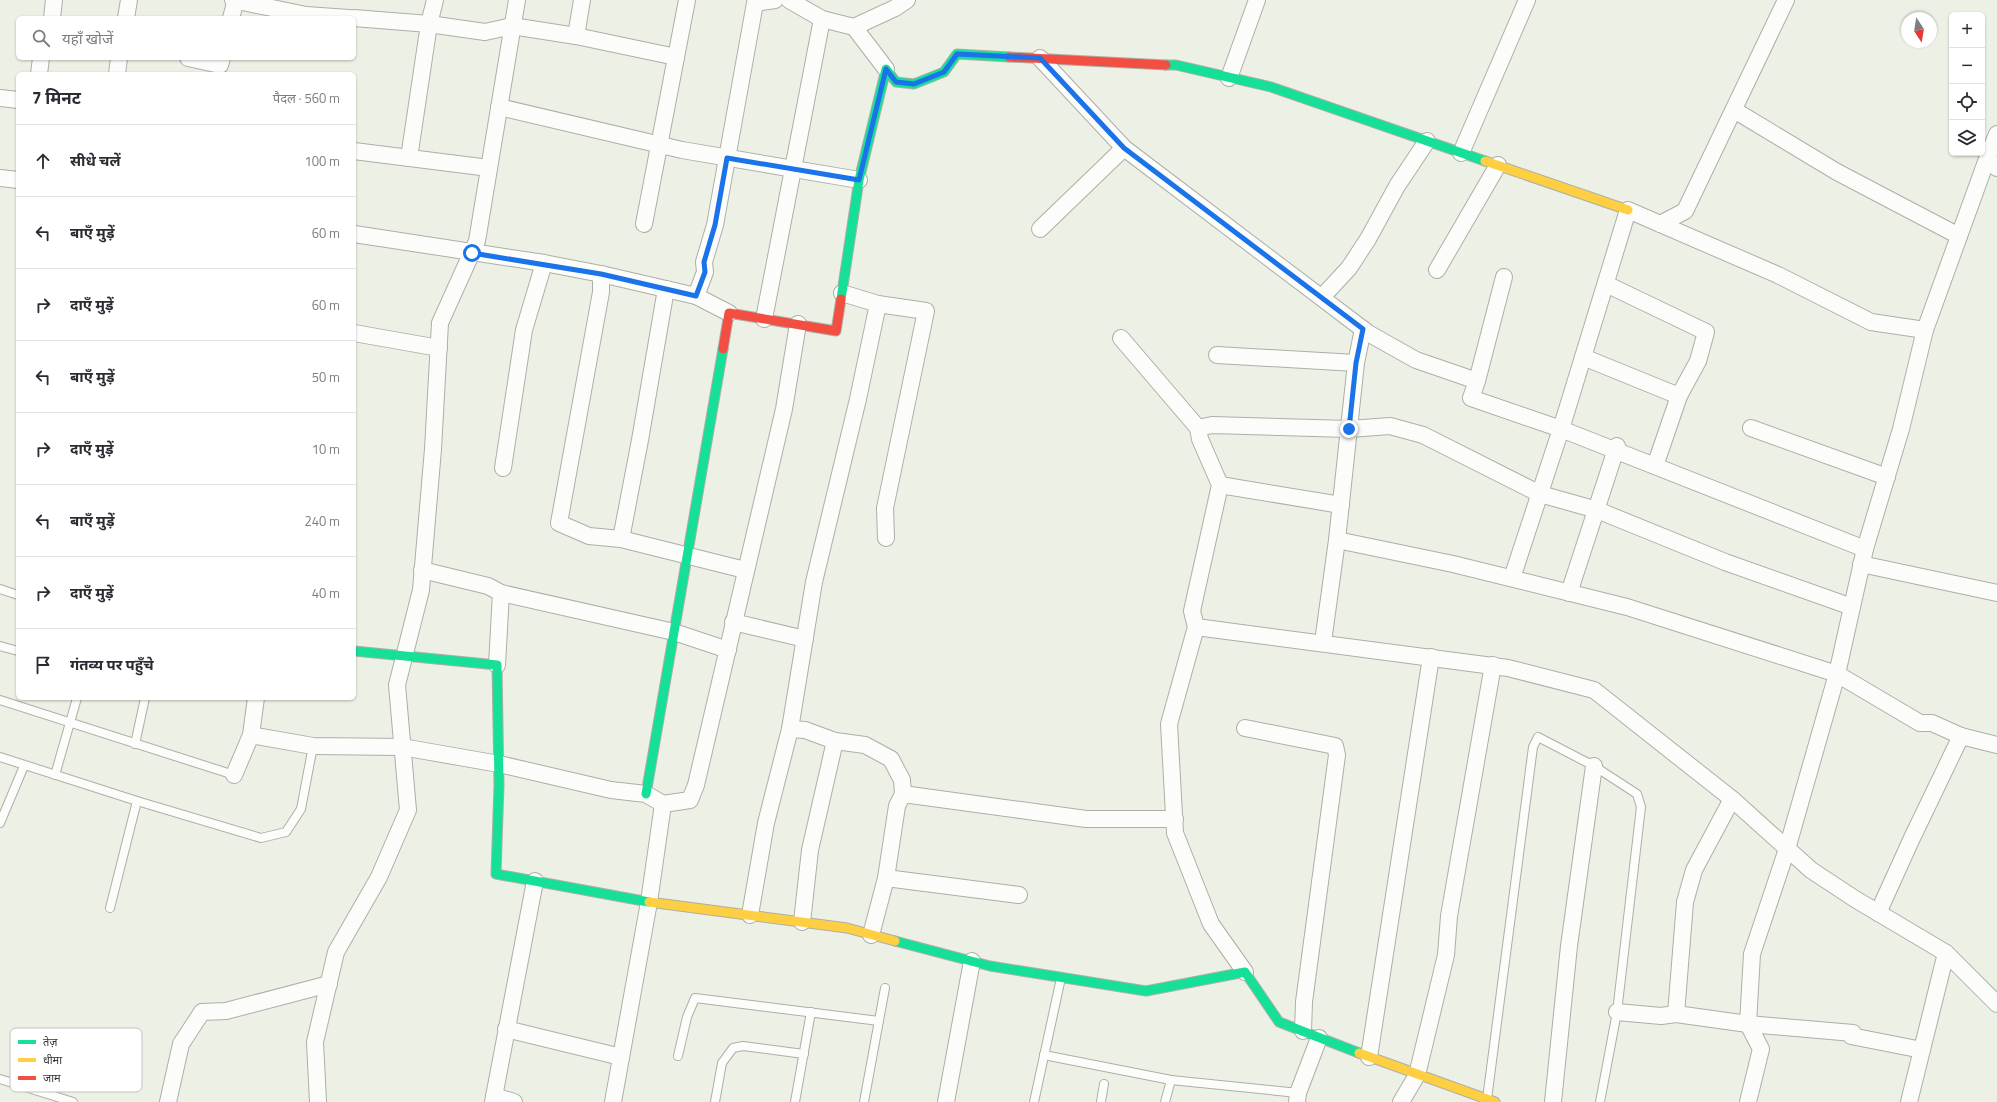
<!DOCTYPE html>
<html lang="hi">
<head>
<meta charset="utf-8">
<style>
	:root { --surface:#fff; --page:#f7f7f7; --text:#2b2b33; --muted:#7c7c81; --line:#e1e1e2 }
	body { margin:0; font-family:"Titillium Web","Noto Sans Devanagari",sans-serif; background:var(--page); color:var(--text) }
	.controls { position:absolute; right:12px; top:12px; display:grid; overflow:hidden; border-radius:6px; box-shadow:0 1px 3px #0004 }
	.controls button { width:36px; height:36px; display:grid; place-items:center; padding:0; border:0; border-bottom:1px solid var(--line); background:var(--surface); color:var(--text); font:20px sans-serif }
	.compass { position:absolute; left:1901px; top:12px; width:36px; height:36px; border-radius:50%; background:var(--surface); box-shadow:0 1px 3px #0004; rotate:168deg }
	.stop { position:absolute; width:12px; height:12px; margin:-9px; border:3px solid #1a73e8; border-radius:50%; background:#fff }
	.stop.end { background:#1a73e8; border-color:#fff; box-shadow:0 1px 4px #0008 }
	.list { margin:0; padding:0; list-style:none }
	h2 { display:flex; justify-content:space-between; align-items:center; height:52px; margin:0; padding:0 16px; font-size:17px }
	h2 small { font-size:13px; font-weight:400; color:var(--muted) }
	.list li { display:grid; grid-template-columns:26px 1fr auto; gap:12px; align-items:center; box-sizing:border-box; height:72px; padding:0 16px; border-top:1px solid var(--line) }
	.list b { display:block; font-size:15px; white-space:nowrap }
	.list em { font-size:13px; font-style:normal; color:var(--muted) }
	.icon { flex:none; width:22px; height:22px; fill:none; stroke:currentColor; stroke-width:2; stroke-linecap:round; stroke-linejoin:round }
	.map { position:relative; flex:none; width:1997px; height:1102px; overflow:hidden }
	.search { position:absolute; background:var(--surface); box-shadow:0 1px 3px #0004; left:16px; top:16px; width:340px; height:44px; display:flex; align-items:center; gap:10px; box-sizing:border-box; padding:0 14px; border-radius:6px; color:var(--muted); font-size:15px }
	.panel { position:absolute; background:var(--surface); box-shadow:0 1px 3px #0004; left:16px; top:72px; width:340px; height:628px; border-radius:6px }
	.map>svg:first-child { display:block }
</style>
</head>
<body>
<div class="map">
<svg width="1997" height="1102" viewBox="0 0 1997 1102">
	<rect width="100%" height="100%" fill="#edf0e5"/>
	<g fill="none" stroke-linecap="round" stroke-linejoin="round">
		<defs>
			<g id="lane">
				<polyline points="0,589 18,595"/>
				<polyline points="0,646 18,651"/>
				<polyline points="0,700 234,775"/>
				<polyline points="135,744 145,698"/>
				<polyline points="0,757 137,801 110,908"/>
				<polyline points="55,775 77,698"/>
				<polyline points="137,801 261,838 286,832 301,809 313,746"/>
				<polyline points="0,823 24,766"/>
				<polyline points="1044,1055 1171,1080 1298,1093"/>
				<polyline points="678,1056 687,1017 695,998 879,1021"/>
				<polyline points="0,1079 73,1102"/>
				<polyline points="1487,1099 1533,747 1538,737 1594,766 1637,794 1641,807 1617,1012 1600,1102"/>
				<polyline points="715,1102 722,1063 733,1048 743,1046 804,1054"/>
				<polyline points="795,1102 811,1012"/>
				<polyline points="864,1102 885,988"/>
				<polyline points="1034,1102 1061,978"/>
				<polyline points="1101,1102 1104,1084"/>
				<polyline points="1165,1102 1171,1080"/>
			</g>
			<g id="street">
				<polyline points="233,0 306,15 349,18"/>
				<polyline points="789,0 822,19 854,27 895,8 907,0"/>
				<polyline points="52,18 54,0"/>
				<polyline points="126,18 129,0"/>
				<polyline points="231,18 236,0"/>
				<polyline points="354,18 429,24 485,32 512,26 576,36 676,57"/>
				<polyline points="854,27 886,69"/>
				<polyline points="576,36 582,0"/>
				<polyline points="188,58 220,65 222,58"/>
				<polyline points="1040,58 1124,148 1368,333 1416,360 1477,381 1471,398 1561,429 1865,549"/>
				<polyline points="39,74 41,58"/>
				<polyline points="117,74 119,58"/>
				<polyline points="1229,78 1257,0"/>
				<polyline points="0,98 18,100"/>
				<polyline points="499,107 682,150 859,180"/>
				<polyline points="1734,110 1837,172 1959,236"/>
				<polyline points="354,151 489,168"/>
				<polyline points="1461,153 1527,0"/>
				<polyline points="409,158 429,24 435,0"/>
				<polyline points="1987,159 1997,134"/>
				<polyline points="0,178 18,180"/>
				<polyline points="644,224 687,0"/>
				<polyline points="1660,224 1685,211 1786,0"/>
				<polyline points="1040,229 1124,148"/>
				<polyline points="354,234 544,263 601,274 696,296 729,313"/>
				<polyline points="1437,270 1498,165"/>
				<polyline points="601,274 601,292 559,523 589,536 621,539 745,570"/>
				<polyline points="1606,284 1706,332 1698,361 1679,396 1655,466"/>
				<polyline points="842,293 878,304 926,311 885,508 886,538"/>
				<polyline points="696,296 705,272 704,262 715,225 755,3 775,0"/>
				<polyline points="1322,297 1349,268 1368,239 1397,186 1427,141"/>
				<polyline points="764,319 822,19"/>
				<polyline points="354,333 439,348"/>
				<polyline points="1121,338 1198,428 1200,439 1220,485 1192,611 1196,627"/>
				<polyline points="1217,355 1356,363"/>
				<polyline points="1583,357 1679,396"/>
				<polyline points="1477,381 1504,277"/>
				<polyline points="1198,428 1212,425 1349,429 1390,426 1423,435 1540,494 1597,510 1725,562 1852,607"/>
				<polyline points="1751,428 1887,477"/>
				<polyline points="503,468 524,330 544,263"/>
				<polyline points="1220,485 1341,505"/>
				<polyline points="621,539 640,440 666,289"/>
				<polyline points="1337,540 1453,564 1627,607 1837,674 1865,549 1901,429 1925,330 1987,159 1997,168"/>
				<polyline points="1861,564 1997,593"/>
				<polyline points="422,570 488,586 501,593 674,632 728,650"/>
				<polyline points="1512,578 1561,429 1628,210 1778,275 1871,322 1925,330"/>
				<polyline points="1569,593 1617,446"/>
				<polyline points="733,622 805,639"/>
				<polyline points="1323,642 1337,540 1356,363 1363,329"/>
				<polyline points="497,665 501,593"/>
				<polyline points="1245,728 1335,746 1337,755 1304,1002 1303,1031"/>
				<polyline points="790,729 805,730 835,741 865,745 891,759 902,780 903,794 897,806 886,878 871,935"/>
				<polyline points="251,735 313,746 402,747 499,764 611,790 646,794 663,804 690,800 696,785 784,409 798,324"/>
				<polyline points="234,775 251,735 256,698"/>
				<polyline points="903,794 1086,819 1175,819"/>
				<polyline points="886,878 1019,895"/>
				<polyline points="1878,913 1912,838 1961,736"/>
				<polyline points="750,915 766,823 790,729 814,582 858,399 878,304"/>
				<polyline points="802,922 810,850 835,741"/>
				<polyline points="1245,972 1211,924 1175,833 1169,724 1196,627 1508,668 1594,690 1732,799 1811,870 1855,899 1946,953 1997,1004"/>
				<polyline points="1617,1012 1661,1016 1676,1014 1748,1024 1853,1033 1851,1036 1922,1050"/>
				<polyline points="1676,1014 1685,902 1694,870 1732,799"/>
				<polyline points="506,1029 621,1057"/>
				<polyline points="1369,1057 1431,657"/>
				<polyline points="494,1096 514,1102"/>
				<polyline points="168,1102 181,1044 202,1012 226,1011 329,984"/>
				<polyline points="318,1102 315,1042 336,952 379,877 408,810 397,685 421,590 433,449 440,323 477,241 517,0"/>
				<polyline points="493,1102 535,881"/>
				<polyline points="613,1102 649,902 663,804"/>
				<polyline points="946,1102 972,961"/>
				<polyline points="1297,1102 1298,1093 1319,1038"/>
				<polyline points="1401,1102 1417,1075 1446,955 1449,916 1493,665"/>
				<polyline points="1553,1102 1569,946 1594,766"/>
				<polyline points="1748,1102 1761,1049 1748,1024 1752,954 1787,849 1837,674 1920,723 1932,723 1961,736 1997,745"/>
				<polyline points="1909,1102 1946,953"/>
			</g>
			<g id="fast">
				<polyline points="1166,65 1176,65 1271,87 1485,161"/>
				<polyline points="841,299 859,180 886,69 896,82 914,84 944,72 957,54 1009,57"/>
				<polyline points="354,651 497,665 499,785 496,874 649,902"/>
				<polyline points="646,794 723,349"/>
				<polyline points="895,941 990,966 1146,991 1245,972 1279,1022 1359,1053"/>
			</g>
			<g id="slow">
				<polyline points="1485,161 1628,210"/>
				<polyline points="649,902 847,928 895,941"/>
				<polyline points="1359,1053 1495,1102"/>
			</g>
			<g id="jam">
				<polyline points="1009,57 1166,65"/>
				<polyline points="723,349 729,313 836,331 841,299"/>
			</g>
		</defs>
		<use href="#lane" stroke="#adafa7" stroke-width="10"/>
		<use href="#street" stroke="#adafa7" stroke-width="18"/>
		<use href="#fast" stroke="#adafa7" stroke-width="11"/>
		<use href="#slow" stroke="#adafa7" stroke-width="11"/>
		<use href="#jam" stroke="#adafa7" stroke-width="11"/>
		<use href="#lane" stroke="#fcfdfb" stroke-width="8"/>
		<use href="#street" stroke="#fcfdfb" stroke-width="16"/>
		<use href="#fast" stroke="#16e098" stroke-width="9"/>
		<use href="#slow" stroke="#ffcf43" stroke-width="9"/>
		<use href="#jam" stroke="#f24e42" stroke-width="9"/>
	</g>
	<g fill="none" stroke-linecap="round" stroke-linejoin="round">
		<polyline stroke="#1a73e8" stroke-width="5" points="472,253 601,274 696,296 705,272 704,262 715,225 727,158 859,180 886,69 896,82 914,84 944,72 957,54 1040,58 1124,148 1363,329 1356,363 1349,429"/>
	</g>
	<rect x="10" y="1028" width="132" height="64" rx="6" fill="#fff" stroke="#c2c2c0" stroke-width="1"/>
	<rect x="18" y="1040" width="18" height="4" fill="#16e098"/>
	<rect x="18" y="1058" width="18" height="4" fill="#ffcf43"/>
	<rect x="18" y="1076" width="18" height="4" fill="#f24e42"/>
	<g font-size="11" fill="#32342d">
		<text x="43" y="1046">तेज़</text>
		<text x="43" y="1064">धीमा</text>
		<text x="43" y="1082">जाम</text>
	</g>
</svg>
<div class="controls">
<button>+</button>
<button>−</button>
<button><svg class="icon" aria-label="locate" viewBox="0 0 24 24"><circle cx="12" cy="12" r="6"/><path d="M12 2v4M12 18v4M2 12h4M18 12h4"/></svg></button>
<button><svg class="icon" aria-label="layers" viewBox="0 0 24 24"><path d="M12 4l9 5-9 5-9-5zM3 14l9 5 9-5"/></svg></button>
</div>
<svg class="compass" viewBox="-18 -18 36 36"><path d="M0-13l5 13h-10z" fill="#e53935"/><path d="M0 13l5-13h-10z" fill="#7c7c81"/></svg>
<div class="stop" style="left:472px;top:253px"></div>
<div class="stop end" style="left:1349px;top:429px"></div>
<div class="search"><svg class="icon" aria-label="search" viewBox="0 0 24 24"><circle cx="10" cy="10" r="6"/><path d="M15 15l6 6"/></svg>यहाँ खोजें</div>
<section class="panel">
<h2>7 मिनट<small>पैदल · 560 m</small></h2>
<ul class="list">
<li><svg class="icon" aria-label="ahead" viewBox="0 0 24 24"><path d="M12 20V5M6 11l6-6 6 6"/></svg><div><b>सीधे चलें</b></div><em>100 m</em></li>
<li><svg class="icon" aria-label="left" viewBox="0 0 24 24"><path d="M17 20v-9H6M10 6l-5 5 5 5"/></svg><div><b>बाएँ मुड़ें</b></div><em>60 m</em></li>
<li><svg class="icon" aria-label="right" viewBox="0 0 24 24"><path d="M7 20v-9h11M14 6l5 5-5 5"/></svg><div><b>दाएँ मुड़ें</b></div><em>60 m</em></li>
<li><svg class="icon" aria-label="left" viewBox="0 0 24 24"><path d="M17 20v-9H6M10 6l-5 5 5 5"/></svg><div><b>बाएँ मुड़ें</b></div><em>50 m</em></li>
<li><svg class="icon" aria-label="right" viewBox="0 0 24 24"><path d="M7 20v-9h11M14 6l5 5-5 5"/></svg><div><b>दाएँ मुड़ें</b></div><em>10 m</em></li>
<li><svg class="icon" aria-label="left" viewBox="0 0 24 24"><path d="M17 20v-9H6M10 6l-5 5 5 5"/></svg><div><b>बाएँ मुड़ें</b></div><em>240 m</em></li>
<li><svg class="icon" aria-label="right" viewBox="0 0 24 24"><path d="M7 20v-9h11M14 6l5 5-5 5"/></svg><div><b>दाएँ मुड़ें</b></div><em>40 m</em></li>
<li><svg class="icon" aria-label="arrive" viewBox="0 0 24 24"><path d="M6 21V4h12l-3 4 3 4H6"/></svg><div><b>गंतव्य पर पहुँचे</b></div></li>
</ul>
</section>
</div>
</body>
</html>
